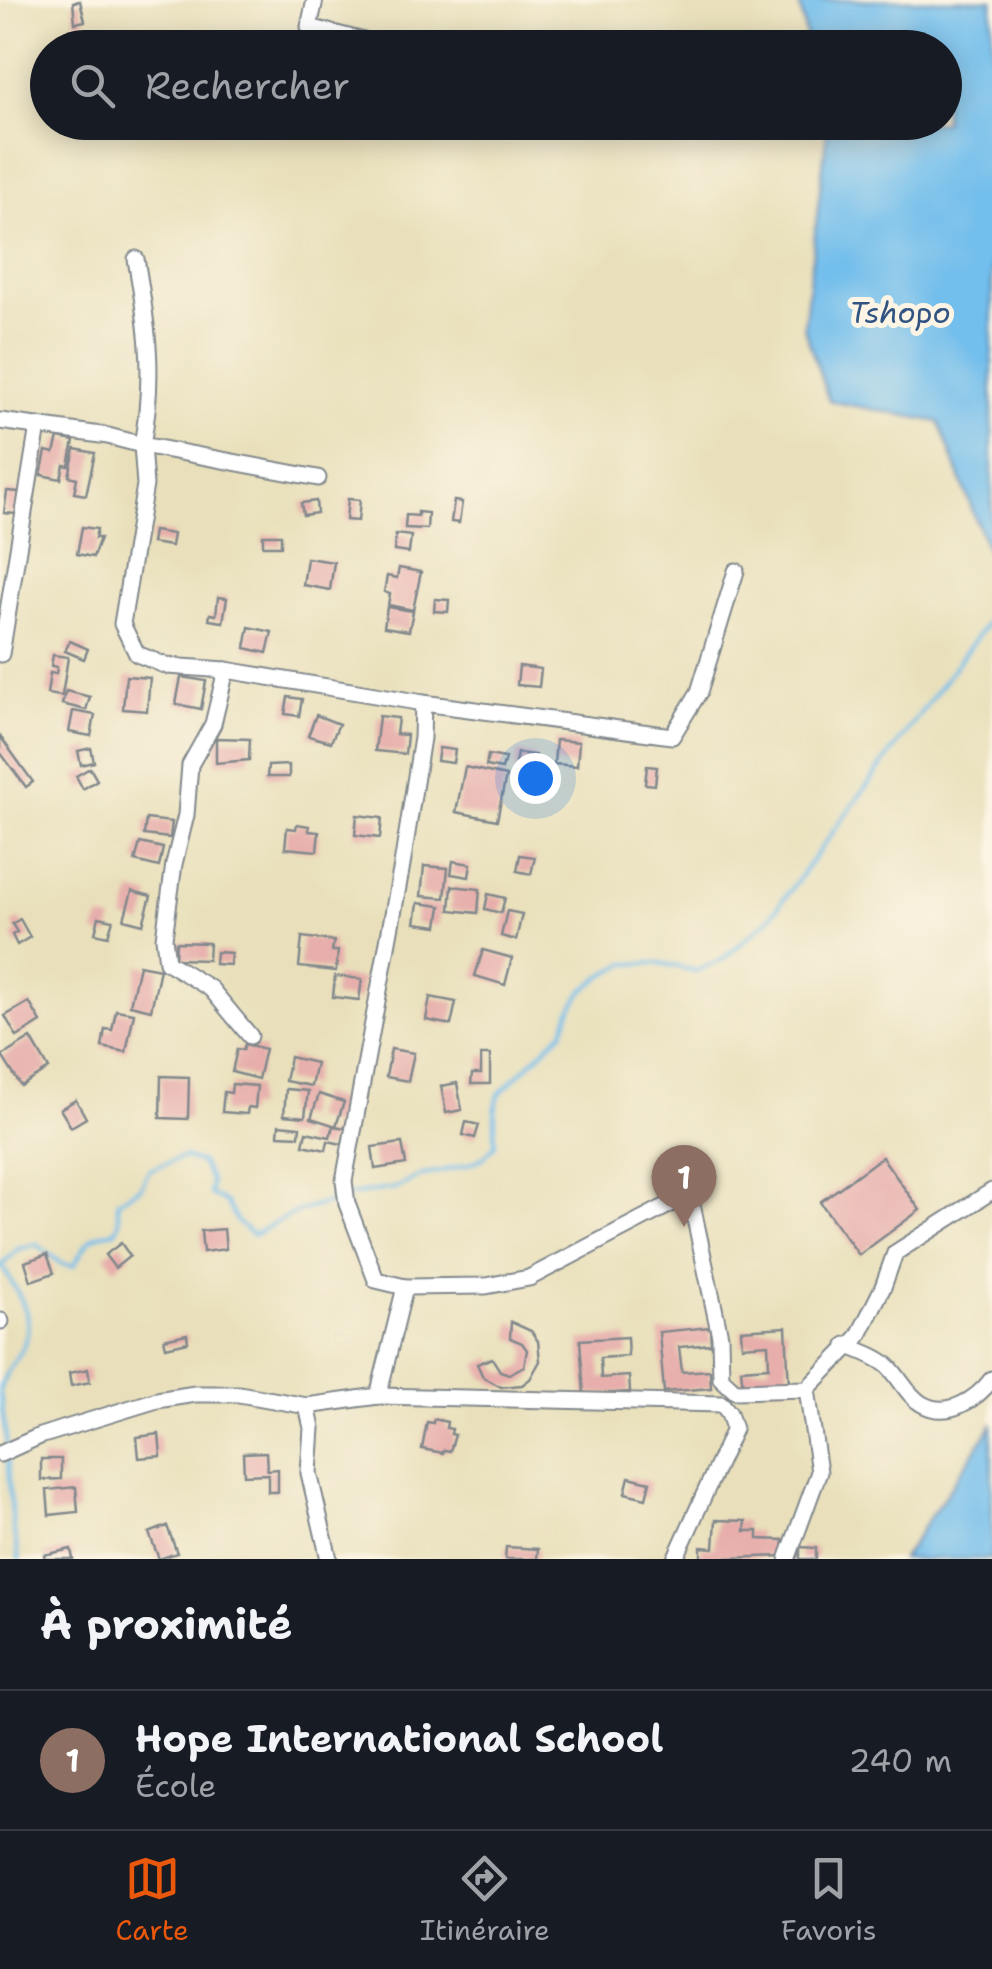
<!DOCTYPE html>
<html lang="fr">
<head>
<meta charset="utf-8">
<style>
	:root { --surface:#171b24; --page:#20242c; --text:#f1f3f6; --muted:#9ea1a6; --line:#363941; --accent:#ea580c }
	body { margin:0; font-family:"Shantell Sans",sans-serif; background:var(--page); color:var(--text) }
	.you { position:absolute; left:535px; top:778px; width:35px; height:35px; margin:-25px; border:8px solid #fff; border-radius:50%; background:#1a73e8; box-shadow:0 0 0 15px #1a73e833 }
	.badge { display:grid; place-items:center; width:65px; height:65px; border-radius:50%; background:var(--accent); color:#fff; font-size:32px; font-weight:700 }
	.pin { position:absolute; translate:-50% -82px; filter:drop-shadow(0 2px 5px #0008) }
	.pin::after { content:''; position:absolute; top:52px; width:35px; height:30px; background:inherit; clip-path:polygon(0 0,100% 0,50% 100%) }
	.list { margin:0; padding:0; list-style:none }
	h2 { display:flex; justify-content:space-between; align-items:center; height:130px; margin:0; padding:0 40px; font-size:42px }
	h2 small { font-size:32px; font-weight:400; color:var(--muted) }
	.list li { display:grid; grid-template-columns:65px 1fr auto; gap:30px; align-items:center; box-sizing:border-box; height:140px; padding:0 40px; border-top:2px solid var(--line) }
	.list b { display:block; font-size:38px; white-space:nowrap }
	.list p { margin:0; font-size:32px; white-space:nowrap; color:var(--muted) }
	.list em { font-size:32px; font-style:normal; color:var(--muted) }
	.icon { flex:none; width:55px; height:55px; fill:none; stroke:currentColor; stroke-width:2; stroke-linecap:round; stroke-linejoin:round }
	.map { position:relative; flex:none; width:992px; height:1559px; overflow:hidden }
	.search { position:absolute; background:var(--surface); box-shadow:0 5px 25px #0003; left:30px; right:30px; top:30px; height:110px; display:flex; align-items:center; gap:25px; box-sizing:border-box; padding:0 35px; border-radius:55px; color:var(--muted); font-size:38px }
	.sheet { height:270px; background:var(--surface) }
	nav { display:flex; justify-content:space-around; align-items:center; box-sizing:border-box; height:140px; border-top:2px solid var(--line); background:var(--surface); font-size:28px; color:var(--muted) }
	nav a { display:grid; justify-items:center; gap:5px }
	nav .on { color:var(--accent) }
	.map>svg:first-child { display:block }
</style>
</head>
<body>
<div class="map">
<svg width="992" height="1559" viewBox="0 0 992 1559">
	<rect width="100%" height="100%" fill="#fcf5e5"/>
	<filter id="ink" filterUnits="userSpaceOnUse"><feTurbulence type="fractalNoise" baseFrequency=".01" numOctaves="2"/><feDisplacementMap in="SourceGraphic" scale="20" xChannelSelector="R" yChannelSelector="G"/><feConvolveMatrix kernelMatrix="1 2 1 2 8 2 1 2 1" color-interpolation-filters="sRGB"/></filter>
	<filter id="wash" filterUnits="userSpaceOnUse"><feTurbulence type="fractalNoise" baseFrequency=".0048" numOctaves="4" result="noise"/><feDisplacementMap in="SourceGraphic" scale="40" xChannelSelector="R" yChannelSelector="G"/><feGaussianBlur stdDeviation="2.25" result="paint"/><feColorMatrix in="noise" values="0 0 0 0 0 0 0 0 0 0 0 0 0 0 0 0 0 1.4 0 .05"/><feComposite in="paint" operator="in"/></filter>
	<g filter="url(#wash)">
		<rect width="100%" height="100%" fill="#e9e0bb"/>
		<g fill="#72beec" stroke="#4676a5" stroke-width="2.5">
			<polygon points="799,0 992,0 992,562 939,422 829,401 804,327 828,123 944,122 944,48 808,47"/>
			<polygon points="992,1425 992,1559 902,1559"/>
		</g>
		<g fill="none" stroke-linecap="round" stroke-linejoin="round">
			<g stroke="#72beec" stroke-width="4">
				<polyline points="349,1195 396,1188 420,1176 467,1165 483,1158 495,1145 495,1111 499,1094 563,1031 570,1011 582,992 603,975 625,964 660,963 696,971 722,960 769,919 992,616"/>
				<path d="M0 1267 18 1249 36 1244 62 1264 74 1266C85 1244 90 1234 115 1231L119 1223 117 1202 141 1187 149 1170 183 1157 201 1163 211 1181 210 1194 226 1203 238 1223 253 1235 296 1212 340 1199"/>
				<path d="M0 1390C5 1369 18 1360 25 1341 35 1316 15 1288 3 1268"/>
				<polyline points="0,1394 7,1445"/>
				<polyline points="7,1455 13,1527 19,1559"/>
			</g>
		</g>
		<g id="blocks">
			<g fill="#e7aeab">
				<polygon points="80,1 85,21 75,23 73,2"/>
				<polygon points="58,438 74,441 69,466 64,465 61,479 41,475 46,451 54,453"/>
				<polygon points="75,449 95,453 86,495 74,493 77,478 69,476"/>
				<polygon points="7,491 19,492 16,514 4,513"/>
				<polygon points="348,499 360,500 358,521 346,520"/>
				<polygon points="316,501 317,513 303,515 301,503"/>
				<polygon points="454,501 462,502 459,523 451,522"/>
				<polygon points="418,512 428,513 427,529 405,528 406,515 418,516"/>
				<polygon points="82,527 97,529 95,538 100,538 93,557 77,554"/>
				<polygon points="153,531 173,534 171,546 151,543"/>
				<polygon points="396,534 411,536 409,553 394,551"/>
				<rect x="263" y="535" width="18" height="11"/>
				<polygon points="307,558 334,562 330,590 303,585"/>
				<polygon points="399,568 421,572 413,610 388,605 390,594 384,592 387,576 397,578"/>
				<polygon points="218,597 227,598 223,622 209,620 210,614 216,615"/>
				<polygon points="435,599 449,600 448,612 434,611"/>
				<polygon points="387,607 413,611 409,631 384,627"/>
				<polygon points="249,627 272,632 267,653 245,648"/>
				<polygon points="70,641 88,649 84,659 65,651"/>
				<polygon points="53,655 68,657 62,696 47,694 50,673 56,674 57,667 51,666"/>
				<polygon points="519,666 541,669 539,687 517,685"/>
				<polygon points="126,676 150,678 147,711 123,709"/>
				<polygon points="181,677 206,681 201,709 176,704"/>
				<polygon points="66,691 90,697 86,710 62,704"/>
				<polygon points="288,697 302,699 299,716 285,714"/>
				<polygon points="73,711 95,715 91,736 69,732"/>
				<polygon points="316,715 339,724 331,742 308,736"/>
				<polygon points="379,716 398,718 396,734 407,735 405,754 375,751"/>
				<polygon points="0,736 33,782 26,787 0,752"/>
				<polygon points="216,738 250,739 249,760 216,763"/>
				<polygon points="556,740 579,742 577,766 554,764"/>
				<polygon points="91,748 94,762 81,765 78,751"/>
				<polygon points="439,748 455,750 453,763 437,761"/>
				<polygon points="517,753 535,755 534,771 514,769"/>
				<polygon points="488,755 505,758 502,769 486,766"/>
				<polygon points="289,765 289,777 267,777 268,766"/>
				<polygon points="647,766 657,767 655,785 645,784"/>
				<polygon points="465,767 506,776 497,820 456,812"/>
				<polygon points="90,768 97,780 83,789 76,776"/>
				<polygon points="357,815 382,818 380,838 355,835"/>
				<polygon points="146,819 172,822 170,838 144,835"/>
				<polygon points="297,824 309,826 309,831 319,832 317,851 285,848 287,828 296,829"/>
				<polygon points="140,843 163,848 159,867 135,861"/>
				<polygon points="520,855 535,857 531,874 517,871"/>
				<polygon points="453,861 471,864 469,877 451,874"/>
				<polygon points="424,866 448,868 445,898 421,896"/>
				<polygon points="452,886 480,889 478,913 450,910"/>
				<polygon points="132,891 151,896 143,924 124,919"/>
				<polygon points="488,894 505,898 501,913 485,909"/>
				<polygon points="418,903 441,906 438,926 415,923"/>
				<polygon points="507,911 522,914 516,940 501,936"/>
				<polygon points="99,917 113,920 108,936 95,933"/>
				<polygon points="20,919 30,937 17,945 12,935 17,932 12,924"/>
				<polygon points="302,937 334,941 332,951 338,951 336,971 299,967"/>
				<polygon points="176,942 209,943 208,960 175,959"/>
				<polygon points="483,950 512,958 505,985 475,976"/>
				<polygon points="216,952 231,953 230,965 215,964"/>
				<polygon points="139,965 160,969 151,1010 130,1005"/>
				<polygon points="335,976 362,979 359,1000 333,997"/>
				<polygon points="430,997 456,1002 451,1025 426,1020"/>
				<polygon points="29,1002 41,1022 17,1037 5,1016"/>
				<polygon points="116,1010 134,1013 126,1052 102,1047 105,1029 112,1030"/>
				<polygon points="31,1038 49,1069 21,1086 2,1056"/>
				<polygon points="245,1044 265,1049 258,1079 232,1072 237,1049 243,1050"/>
				<polygon points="391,1049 414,1053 408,1081 386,1077"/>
				<polygon points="481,1055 490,1055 490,1084 471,1084 472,1074 481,1074"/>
				<polygon points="290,1057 316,1063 311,1086 285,1081"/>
				<polygon points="161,1076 189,1077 188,1119 160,1118"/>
				<polygon points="457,1083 462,1110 446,1113 441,1086"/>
				<polygon points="232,1084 257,1086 255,1108 248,1107 247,1114 222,1112 224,1092 231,1093"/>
				<polygon points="286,1089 308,1091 305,1117 284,1115"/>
				<polygon points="319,1094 344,1102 336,1126 311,1118"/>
				<polygon points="76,1100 86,1118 71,1127 60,1109"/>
				<polygon points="466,1122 479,1125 475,1138 463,1135"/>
				<polygon points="279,1125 300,1127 299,1136 278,1135"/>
				<polygon points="333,1126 346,1128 342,1144 328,1141 326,1150 303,1145 306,1132 330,1137"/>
				<polygon points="402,1143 406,1164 375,1169 372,1147"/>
				<polygon points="882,1157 920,1210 859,1255 820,1202"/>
				<polygon points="224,1229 226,1249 203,1252 201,1231"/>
				<polygon points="121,1243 130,1256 115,1268 105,1255"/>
				<polygon points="47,1254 54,1273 31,1281 25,1262"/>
				<polygon points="511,1322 531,1331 538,1341 540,1361 530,1379 522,1385 501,1387 483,1377 477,1364 492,1358 500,1371 509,1374 524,1366 527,1350 522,1343 510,1338"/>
				<polygon points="710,1327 711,1344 679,1347 682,1372 710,1370 711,1388 664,1392 659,1332"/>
				<polygon points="786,1327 789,1386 743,1389 741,1369 769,1367 768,1344 742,1346 741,1330"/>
				<polygon points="187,1334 188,1342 166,1347 164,1339"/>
				<polygon points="627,1337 628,1356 600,1358 601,1378 629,1376 630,1392 584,1395 580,1340"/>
				<polygon points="88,1369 90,1382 71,1386 69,1373"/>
				<polygon points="434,1419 447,1422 446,1428 452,1429 451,1434 455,1435 450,1451 444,1450 443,1453 422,1449 427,1422 433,1423"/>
				<polygon points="159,1434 161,1456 139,1458 137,1437"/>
				<polygon points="266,1452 267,1470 278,1469 278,1492 268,1492 268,1474 244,1475 243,1453"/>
				<polygon points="41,1459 61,1459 61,1479 41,1480"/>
				<polygon points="629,1477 650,1482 646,1498 625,1493"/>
				<polygon points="76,1487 78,1512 49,1515 47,1490"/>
				<polygon points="716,1520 746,1521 745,1531 758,1531 758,1539 784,1540 783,1556 701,1559 701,1547 714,1548"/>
				<polygon points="167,1526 177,1553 159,1559 149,1533"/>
				<polygon points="506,1547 538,1549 537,1559 505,1559"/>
				<polygon points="800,1547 816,1548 816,1559 800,1559"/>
				<polygon points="71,1549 73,1559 45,1559 44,1555"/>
			</g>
		</g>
	</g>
	<g filter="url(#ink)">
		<use href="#blocks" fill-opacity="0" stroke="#82888c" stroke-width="2.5"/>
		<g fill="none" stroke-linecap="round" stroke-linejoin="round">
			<defs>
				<g id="minor">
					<polyline points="315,0 309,27 392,48"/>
					<path d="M136 259C148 328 155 376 142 445L318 478"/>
					<polyline points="0,421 108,436 142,445 145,485 122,624 137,654 167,666 226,670 423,703 672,736 699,692 736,571"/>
					<polyline points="1,654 38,426"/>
					<polyline points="226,670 213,724 190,765 186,815 174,864 164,938 167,962 211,989 250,1036"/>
					<polyline points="405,1287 486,1286 529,1278 682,1198 693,1209 720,1336 721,1378 735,1391 807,1389 858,1337 883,1287 895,1253 992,1191"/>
					<polyline points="0,1321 1,1321"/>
					<path d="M846 1345C860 1351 879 1357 889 1367 900 1378 908 1396 922 1404 948 1419 977 1399 992 1379"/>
					<polyline points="378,1396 722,1404 729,1413 734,1429 675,1559"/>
					<polyline points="307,1406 312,1428 309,1473 329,1559"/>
					<polyline points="0,1454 40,1436 157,1400 195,1394 239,1394 307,1406 378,1396 405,1287 376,1280 347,1204 344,1181 402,865 422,738 423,703"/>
					<polyline points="788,1557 819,1472 807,1389"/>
				</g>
			</defs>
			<use href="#minor" stroke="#82888c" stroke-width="19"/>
			<use href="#minor" stroke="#fff" stroke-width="15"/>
		</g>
	</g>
	<g text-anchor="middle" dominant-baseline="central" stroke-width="10" stroke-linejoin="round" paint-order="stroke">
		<g font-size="30" font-style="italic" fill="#315382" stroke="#fcf5e5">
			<text x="900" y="312">Tshopo</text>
		</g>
	</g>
</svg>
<div class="you"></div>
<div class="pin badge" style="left:684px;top:1227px;background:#8d6e63">1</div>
<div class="search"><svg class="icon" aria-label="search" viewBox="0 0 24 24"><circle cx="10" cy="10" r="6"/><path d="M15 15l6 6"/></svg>Rechercher</div>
</div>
<section class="sheet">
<h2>À proximité<small></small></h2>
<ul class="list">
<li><span class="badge" style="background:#8d6e63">1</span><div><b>Hope International School</b><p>École</p></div><em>240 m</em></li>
</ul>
</section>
<nav>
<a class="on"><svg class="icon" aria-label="map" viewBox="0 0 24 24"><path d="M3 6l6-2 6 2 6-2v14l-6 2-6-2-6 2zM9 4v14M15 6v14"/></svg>Carte</a>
<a><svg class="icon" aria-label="directions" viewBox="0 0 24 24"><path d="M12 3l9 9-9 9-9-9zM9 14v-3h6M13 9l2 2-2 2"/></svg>Itinéraire</a>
<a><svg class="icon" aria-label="saved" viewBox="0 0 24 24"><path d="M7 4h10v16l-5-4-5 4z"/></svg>Favoris</a>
</nav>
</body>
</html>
